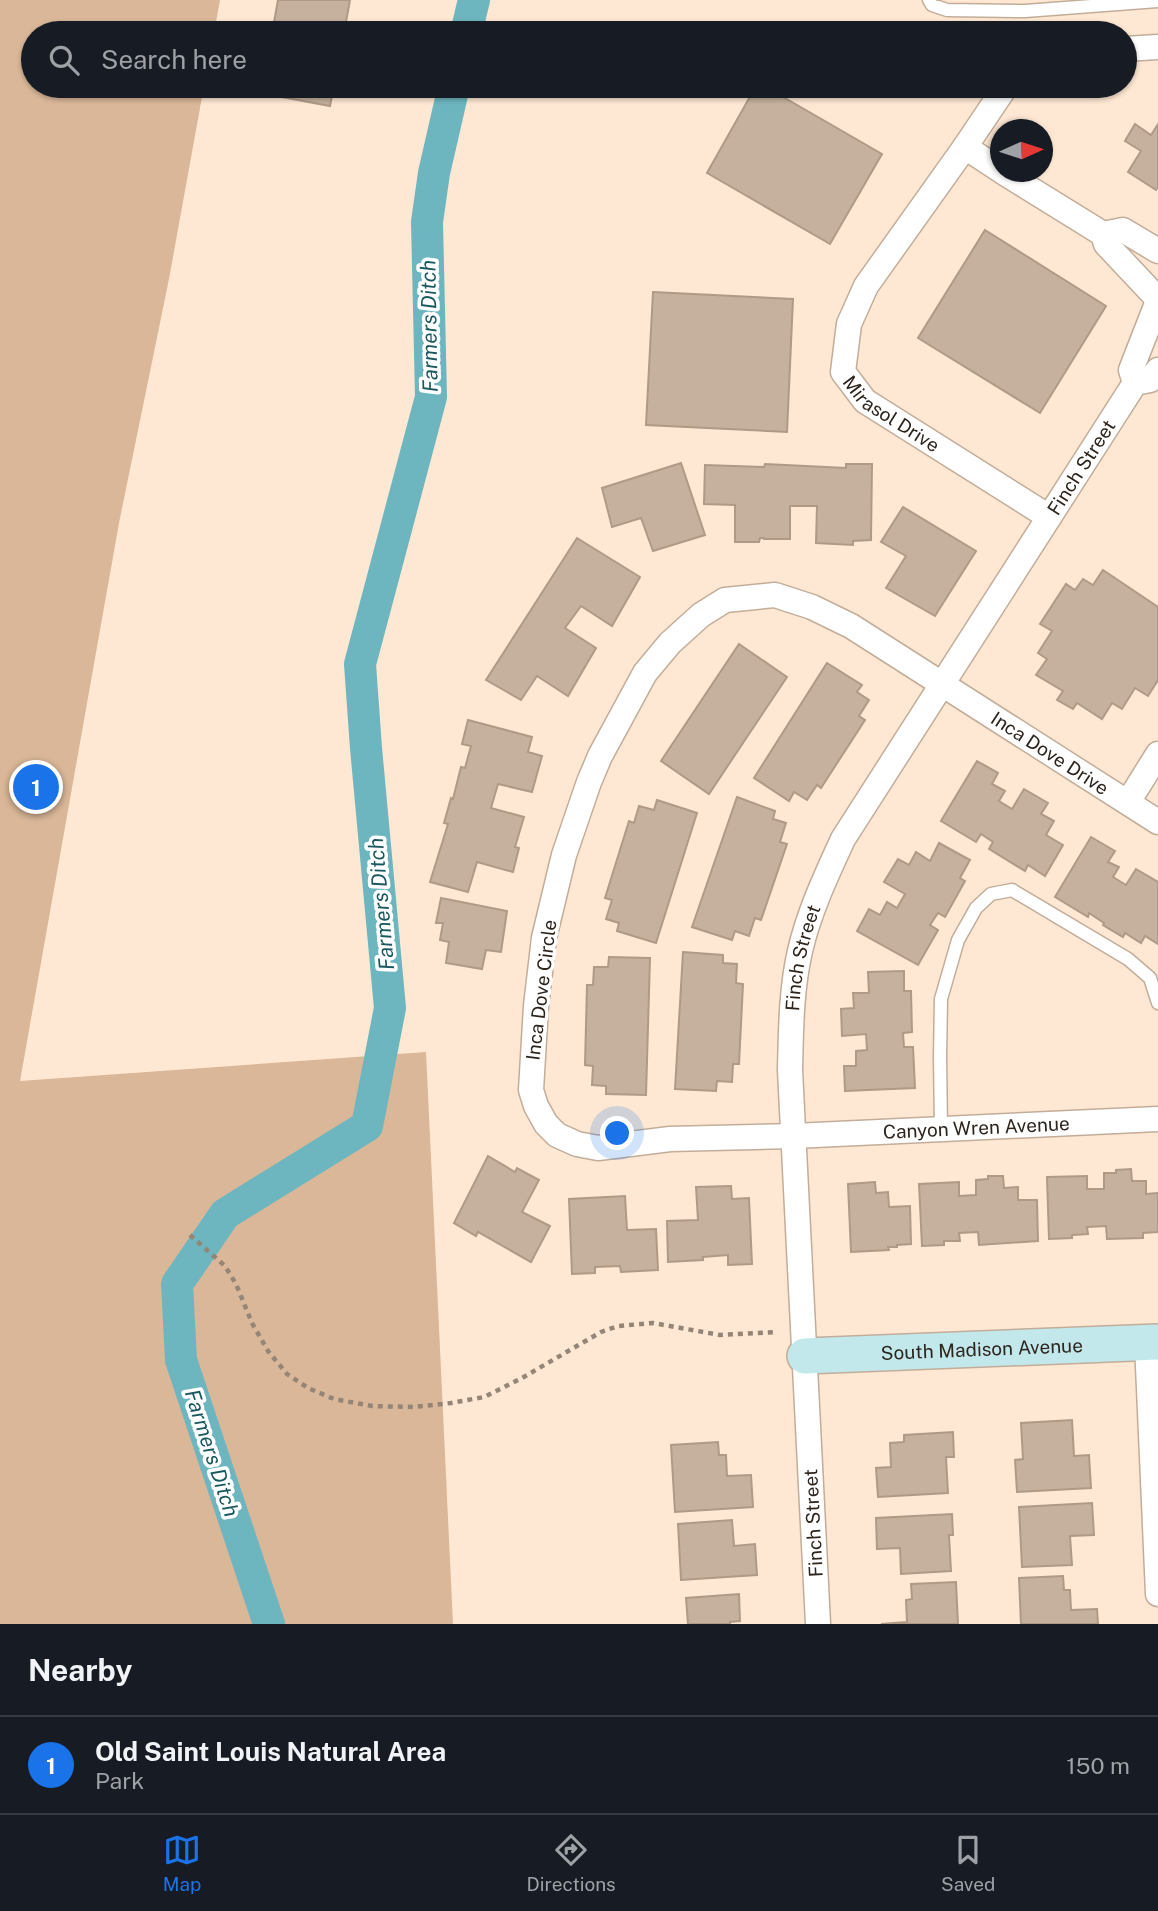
<!DOCTYPE html>
<html lang="en">
<head>
<meta charset="utf-8">
<style>
	:root { --surface:#171b24; --page:#242831; --text:#f1f3f6; --muted:#9ea1a6; --line:#363941; --accent:#1a73e8 }
	body { margin:0; font-family:"Public Sans",sans-serif; background:var(--page); color:var(--text) }
	.compass { position:absolute; left:990px; top:119px; width:63px; height:63px; border-radius:50%; background:var(--surface); box-shadow:0 2px 5px #0004; rotate:87deg }
	.you { position:absolute; left:618px; top:1134px; width:24px; height:24px; margin:-18px; border:5px solid #fff; border-radius:50%; background:#1a73e8; box-shadow:0 0 0 10px #1a73e833 }
	.badge { display:grid; place-items:center; width:46px; height:46px; border-radius:50%; background:var(--accent); color:#fff; font-size:23px; font-weight:700 }
	.pin { position:absolute; translate:-50% -50%; border:4px solid #fff; box-shadow:0 2px 7px #0006 }
	.list { margin:0; padding:0; list-style:none }
	h2 { display:flex; justify-content:space-between; align-items:center; height:91px; margin:0; padding:0 28px; font-size:30px }
	h2 small { font-size:23px; font-weight:400; color:var(--muted) }
	.list li { display:grid; grid-template-columns:46px 1fr auto; gap:21px; align-items:center; box-sizing:border-box; height:98px; padding:0 28px; border-top:2px solid var(--line) }
	.list b { display:block; font-size:26px; white-space:nowrap }
	.list p { margin:0; font-size:23px; white-space:nowrap; color:var(--muted) }
	.list em { font-size:23px; font-style:normal; color:var(--muted) }
	.icon { flex:none; width:38px; height:38px; fill:none; stroke:currentColor; stroke-width:2; stroke-linecap:round; stroke-linejoin:round }
	.map { position:relative; flex:none; width:1158px; height:1624px; overflow:hidden }
	.search { position:absolute; background:var(--surface); box-shadow:0 2px 5px #0004; left:21px; right:21px; top:21px; height:77px; display:flex; align-items:center; gap:18px; box-sizing:border-box; padding:0 24px; border-radius:38px; color:var(--muted); font-size:26px }
	.sheet { height:189px; background:var(--surface) }
	nav { display:flex; justify-content:space-around; align-items:center; box-sizing:border-box; height:98px; border-top:2px solid var(--line); background:var(--surface); font-size:19px; color:var(--muted) }
	nav a { display:grid; justify-items:center; gap:4px }
	nav .on { color:var(--accent) }
	.map>svg:first-child { display:block }
</style>
</head>
<body>
<div class="map">
<svg width="1158" height="1624" viewBox="0 0 1158 1624">
	<rect width="100%" height="100%" fill="#fee8d4"/>
	<polygon fill="#dab798" points="0,0 220,0 214,33 33,33 33,86 204,86 169,279 119,523 20,1081 426,1052 453,1624 0,1624"/>
	<g fill="none" stroke-linecap="round" stroke-linejoin="round">
		<g stroke="#6db6bf" stroke-width="32">
			<polyline points="466,33 474,0"/>
			<polyline points="269,1624 181,1360 177,1284 225,1214 367,1126 390,1008 366,748 360,664 431,397 427,222 434,173 454,86"/>
		</g>
	</g>
	<g fill="#c6b19e" stroke="#af9a87" stroke-width="2">
		<polygon points="278,0 350,0 344,33 272,33"/>
		<polygon points="262,86 334,86 330,106 260,93"/>
		<polygon points="756,86 764,86 882,154 830,244 707,173"/>
		<polygon points="1135,124 1151,135 1158,124 1158,187 1156,190 1128,172 1141,151 1125,141"/>
		<polygon points="985,230 1106,306 1040,413 918,338"/>
		<polygon points="653,292 793,299 787,432 646,425"/>
		<polygon points="681,463 705,535 653,551 641,518 612,527 602,488"/>
		<polygon points="765,464 846,468 846,464 872,464 871,540 853,541 853,545 816,543 817,506 790,506 790,539 764,539 764,538 760,538 759,542 735,542 735,505 704,504 705,465 764,467"/>
		<polygon points="903,507 976,551 935,616 886,588 906,556 881,542"/>
		<polygon points="577,538 640,577 612,626 581,606 565,628 596,648 568,696 537,676 521,700 486,680"/>
		<polygon points="1103,570 1158,607 1158,680 1148,696 1135,688 1122,709 1112,703 1102,719 1077,703 1073,709 1057,700 1063,691 1036,675 1047,659 1038,653 1052,631 1040,624 1066,584 1075,590 1083,579 1093,585"/>
		<polygon points="739,644 787,677 709,794 661,761"/>
		<polygon points="827,663 862,685 857,692 869,700 859,716 865,720 821,788 817,785 807,800 794,792 789,801 754,778"/>
		<polygon points="468,720 532,737 528,752 542,756 532,792 498,784 491,808 524,817 515,847 519,848 513,872 477,862 468,892 430,882 448,824 444,823 451,798 453,799 461,767 465,768 471,746 462,744"/>
		<polygon points="977,761 998,773 992,784 1005,791 999,801 1012,809 1024,789 1048,803 1041,814 1054,821 1046,835 1063,845 1045,876 1028,865 1025,871 989,849 993,842 981,834 976,842 941,821"/>
		<polygon points="737,797 775,811 773,819 786,823 780,842 787,844 761,920 755,918 749,936 735,931 732,940 692,927"/>
		<polygon points="657,800 697,813 656,943 617,931 619,923 606,919 612,900 605,898 629,821 634,823 639,806 654,810"/>
		<polygon points="1091,837 1115,851 1108,862 1119,867 1113,877 1126,885 1136,869 1158,882 1158,944 1145,936 1141,943 1125,933 1123,937 1103,925 1104,923 1089,913 1088,917 1055,897"/>
		<polygon points="939,843 970,860 960,878 965,881 945,917 938,913 930,925 938,930 918,965 857,931 869,909 880,915 887,902 897,908 905,894 884,882 898,859 909,865 916,852 930,861"/>
		<polygon points="441,898 507,911 501,952 486,950 482,969 446,963 449,942 440,940 443,923 436,923"/>
		<polygon points="683,952 723,955 723,963 737,964 736,983 743,984 739,1064 733,1064 732,1082 717,1081 716,1091 675,1089"/>
		<polygon points="609,957 650,958 646,1095 606,1094 606,1086 592,1085 593,1066 585,1065 587,985 593,985 594,967 608,967"/>
		<polygon points="904,971 904,991 911,991 912,1032 903,1033 904,1047 913,1047 915,1088 845,1091 844,1066 856,1066 856,1051 867,1050 866,1034 842,1036 841,1009 854,1008 853,993 869,993 868,972"/>
		<polygon points="488,1156 515,1172 517,1168 539,1180 522,1212 550,1226 531,1262 478,1232 476,1236 454,1223"/>
		<polygon points="1131,1169 1132,1181 1146,1181 1146,1194 1158,1193 1158,1232 1143,1233 1143,1238 1107,1239 1106,1226 1087,1227 1088,1234 1072,1235 1072,1238 1049,1239 1047,1177 1087,1176 1087,1189 1104,1189 1104,1173 1116,1173 1116,1170"/>
		<polygon points="988,1176 1003,1176 1004,1188 1018,1187 1018,1200 1037,1200 1038,1241 979,1245 978,1232 959,1233 960,1241 944,1241 944,1245 922,1246 919,1184 959,1182 959,1196 976,1195 976,1180 988,1179"/>
		<polygon points="875,1182 876,1193 888,1192 889,1207 910,1206 911,1244 897,1245 897,1247 888,1247 889,1250 851,1252 848,1184"/>
		<polygon points="731,1186 732,1199 749,1198 752,1264 728,1265 728,1255 703,1257 703,1260 668,1262 667,1221 698,1220 696,1187"/>
		<polygon points="625,1196 627,1230 656,1229 658,1270 621,1272 620,1266 595,1267 595,1273 572,1274 569,1199"/>
		<polygon points="1072,1420 1074,1456 1089,1455 1091,1488 1017,1492 1015,1460 1023,1459 1021,1423"/>
		<polygon points="953,1432 954,1457 946,1457 948,1493 878,1497 876,1468 891,1467 890,1443 904,1442 904,1435"/>
		<polygon points="718,1442 719,1455 726,1455 727,1476 751,1475 753,1507 675,1512 671,1445"/>
		<polygon points="1092,1503 1094,1535 1070,1536 1072,1565 1022,1567 1019,1507"/>
		<polygon points="952,1514 953,1535 949,1535 951,1571 901,1574 900,1548 877,1549 876,1518"/>
		<polygon points="732,1520 734,1546 755,1544 757,1575 681,1580 678,1524"/>
		<polygon points="1063,1576 1064,1590 1070,1590 1071,1610 1097,1609 1098,1624 1021,1624 1019,1578"/>
		<polygon points="956,1582 958,1624 881,1624 907,1622 906,1600 912,1599 911,1584"/>
		<polygon points="739,1594 740,1621 730,1622 730,1624 688,1624 686,1598"/>
	</g>
	<g fill="none" stroke-linecap="round" stroke-linejoin="round">
		<defs>
			<g id="lane">
				<polyline points="929,0 932,5 947,10 1025,11 1158,1"/>
				<polyline points="941,1129 940,1057 941,999 958,940 976,908 991,894 1012,890 1128,959 1150,978 1158,1003"/>
			</g>
			<g id="street">
				<polyline points="1125,49 1158,47"/>
				<path id="s1" d="M1006 86 965 147 866 286 849 324 843 372 865 401 1049 517"/>
				<polyline points="965,147 1000,170"/>
				<polyline points="1003,172 1103,234 1106,244 1155,296"/>
				<polyline points="1103,234 1123,230 1158,251"/>
				<polyline points="1135,383 1131,370 1156,306"/>
				<polyline points="1128,802 1158,754"/>
				<path id="s2" d="M1158 822 851 626 812 607 775 595 725 600 701 615 670 643 645 673 600 756 589 782 564 855 544 938 536 1006 531 1090 536 1106 546 1124 557 1135 577 1144 598 1148 670 1139 794 1136 1158 1119"/>
				<polyline points="1147,1343 1158,1594"/>
				<path id="s3" d="M818 1624 790 1070C791 1030 791 990 800 951 809 912 826 876 843 839L1135 383 1150 380 1158 370"/>
			</g>
			<g id="secondary">
				<path id="s4" d="M805 1356 1158 1342"/>
			</g>
		</defs>
		<use href="#lane" stroke="#c2ad9a" stroke-width="15"/>
		<use href="#street" stroke="#c2ad9a" stroke-width="27"/>
		<use href="#secondary" stroke="#c2ad9a" stroke-width="38"/>
		<polyline stroke="#948577" stroke-width="4.5" stroke-dasharray="5 5" stroke-linecap="butt" points="190,1235 225,1266 236,1284 252,1323 268,1351 287,1374 308,1388 334,1399 372,1406 414,1407 451,1403 484,1397 522,1378 601,1332 618,1326 653,1323 720,1335 776,1332"/>
		<use href="#lane" stroke="#fff" stroke-width="12"/>
		<use href="#street" stroke="#fff" stroke-width="24"/>
		<use href="#secondary" stroke="#c2e8ec" stroke-width="35"/>
	</g>
	<g text-anchor="middle" dominant-baseline="central" stroke-width="7" stroke-linejoin="round" paint-order="stroke">
		<g font-size="19" fill="#2d251d" stroke="#fff">
			<text stroke="none"><textPath href="#s1" startOffset="399">Mirasol Drive</textPath></text>
			<text stroke="none"><textPath href="#s3" startOffset="1236">Finch Street</textPath></text>
			<text transform="translate(1050 753) rotate(33)">Inca Dove Drive</text>
			<text stroke="none"><textPath href="#s3" startOffset="668">Finch Street</textPath></text>
			<text transform="translate(541 990) rotate(-83)">Inca Dove Circle</text>
			<text stroke="none"><textPath href="#s2" startOffset="1519">Canyon Wren Avenue</textPath></text>
			<text stroke="none"><textPath href="#s4" startOffset="177">South Madison Avenue</textPath></text>
			<text transform="translate(813 1523) rotate(-93)">Finch Street</text>
		</g>
		<g font-size="21" font-style="italic" fill="#1a585f" stroke="#fff">
			<text transform="translate(429 326) rotate(-91)">Farmers Ditch</text>
			<text transform="translate(381 904) rotate(-95)">Farmers Ditch</text>
			<text transform="translate(212 1453) rotate(72)">Farmers Ditch</text>
		</g>
	</g>
</svg>
<svg class="compass" viewBox="-18 -18 36 36"><path d="M0-13l5 13h-10z" fill="#e53935"/><path d="M0 13l5-13h-10z" fill="#9ea1a6"/></svg>
<div class="you"></div>
<div class="pin badge" style="left:36px;top:787px">1</div>
<div class="search"><svg class="icon" aria-label="search" viewBox="0 0 24 24"><circle cx="10" cy="10" r="6"/><path d="M15 15l6 6"/></svg>Search here</div>
</div>
<section class="sheet">
<h2>Nearby<small></small></h2>
<ul class="list">
<li><span class="badge">1</span><div><b>Old Saint Louis Natural Area</b><p>Park</p></div><em>150 m</em></li>
</ul>
</section>
<nav>
<a class="on"><svg class="icon" aria-label="map" viewBox="0 0 24 24"><path d="M3 6l6-2 6 2 6-2v14l-6 2-6-2-6 2zM9 4v14M15 6v14"/></svg>Map</a>
<a><svg class="icon" aria-label="directions" viewBox="0 0 24 24"><path d="M12 3l9 9-9 9-9-9zM9 14v-3h6M13 9l2 2-2 2"/></svg>Directions</a>
<a><svg class="icon" aria-label="saved" viewBox="0 0 24 24"><path d="M7 4h10v16l-5-4-5 4z"/></svg>Saved</a>
</nav>
</body>
</html>
